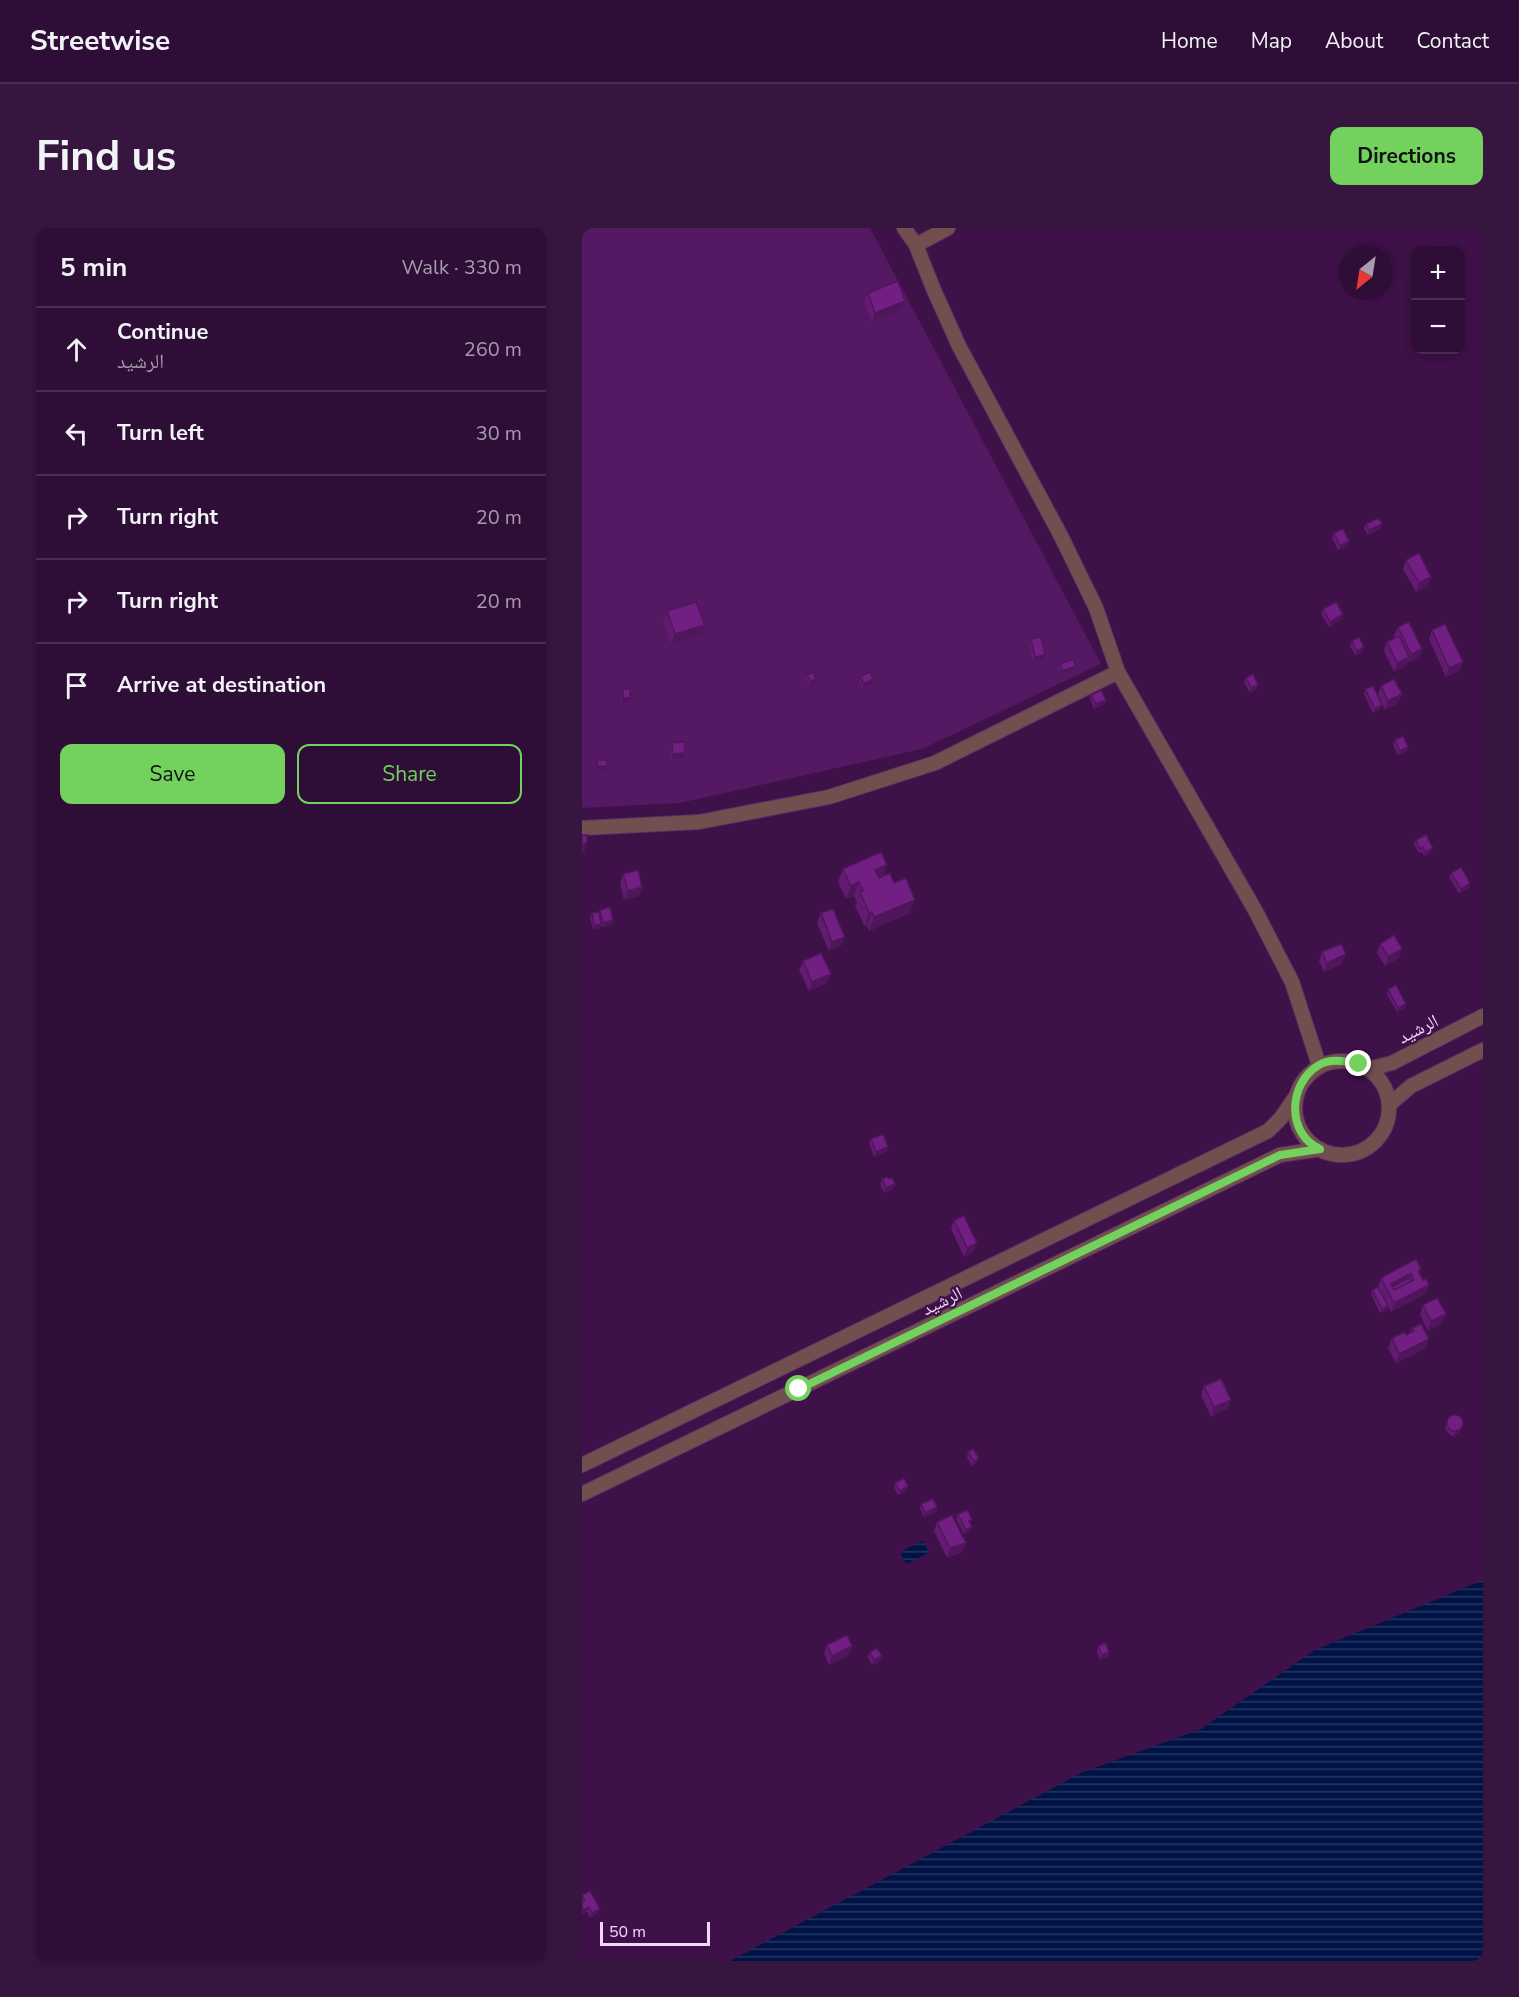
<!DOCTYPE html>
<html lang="en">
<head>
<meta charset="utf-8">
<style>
	:root { --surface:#2e0d36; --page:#36163e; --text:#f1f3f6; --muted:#a79cad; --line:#492d51; --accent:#72d25d }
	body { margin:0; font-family:"Nunito Sans","Noto Naskh Arabic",sans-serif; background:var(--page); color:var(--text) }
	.controls { position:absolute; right:18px; top:18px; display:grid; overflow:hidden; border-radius:12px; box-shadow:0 3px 9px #0003 }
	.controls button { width:54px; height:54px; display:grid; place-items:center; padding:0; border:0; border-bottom:2px solid var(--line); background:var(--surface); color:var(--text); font:30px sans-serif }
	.compass { position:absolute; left:757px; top:18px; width:54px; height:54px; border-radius:50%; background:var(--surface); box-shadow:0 3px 9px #0003; rotate:210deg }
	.scale { position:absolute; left:18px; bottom:15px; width:110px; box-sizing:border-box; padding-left:6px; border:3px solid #f2d8f8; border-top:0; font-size:16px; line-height:21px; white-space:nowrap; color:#f2d8f8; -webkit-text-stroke:4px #3e1148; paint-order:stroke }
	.stop { position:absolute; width:18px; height:18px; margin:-14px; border:4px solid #72d25d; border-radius:50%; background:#fff }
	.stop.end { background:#72d25d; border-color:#fff; box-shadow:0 2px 6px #0008 }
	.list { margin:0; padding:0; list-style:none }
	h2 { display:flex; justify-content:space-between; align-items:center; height:78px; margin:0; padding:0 24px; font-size:26px }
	h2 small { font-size:20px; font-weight:400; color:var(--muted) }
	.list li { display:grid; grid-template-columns:39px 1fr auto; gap:18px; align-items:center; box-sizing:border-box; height:84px; padding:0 24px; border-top:2px solid var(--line) }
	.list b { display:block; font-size:22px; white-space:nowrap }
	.list p { margin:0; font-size:20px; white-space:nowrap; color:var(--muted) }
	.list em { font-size:20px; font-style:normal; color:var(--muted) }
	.actions { display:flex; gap:12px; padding:18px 24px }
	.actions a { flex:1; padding:14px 0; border:2px solid var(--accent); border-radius:12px; text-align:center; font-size:21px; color:var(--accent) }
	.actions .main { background:var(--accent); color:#111 }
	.icon { flex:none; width:33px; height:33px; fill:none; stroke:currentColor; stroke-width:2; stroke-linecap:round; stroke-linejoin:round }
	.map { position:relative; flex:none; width:901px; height:1733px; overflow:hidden; border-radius:12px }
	header { display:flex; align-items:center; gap:36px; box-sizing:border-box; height:84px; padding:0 30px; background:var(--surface); border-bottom:2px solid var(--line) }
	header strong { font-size:28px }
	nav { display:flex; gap:33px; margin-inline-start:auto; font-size:21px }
	.intro { display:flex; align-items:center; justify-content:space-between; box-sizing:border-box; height:144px; padding:0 36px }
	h1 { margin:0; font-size:42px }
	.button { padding:15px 27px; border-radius:12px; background:var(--accent); color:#111; font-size:21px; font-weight:700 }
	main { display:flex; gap:36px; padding:0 36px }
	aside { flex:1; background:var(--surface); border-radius:12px; box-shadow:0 3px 9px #0003 }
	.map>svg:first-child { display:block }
</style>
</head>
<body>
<header>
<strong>Streetwise</strong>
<nav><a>Home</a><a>Map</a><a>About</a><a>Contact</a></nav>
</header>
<div class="intro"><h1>Find us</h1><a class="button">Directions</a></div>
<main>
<aside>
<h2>5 min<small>Walk · 330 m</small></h2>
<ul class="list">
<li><svg class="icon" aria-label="ahead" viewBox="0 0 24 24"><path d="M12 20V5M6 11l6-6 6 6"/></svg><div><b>Continue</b><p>الرشيد</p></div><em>260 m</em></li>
<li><svg class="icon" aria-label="left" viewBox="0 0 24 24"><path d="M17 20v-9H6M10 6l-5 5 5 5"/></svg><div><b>Turn left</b></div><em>30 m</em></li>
<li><svg class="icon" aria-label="right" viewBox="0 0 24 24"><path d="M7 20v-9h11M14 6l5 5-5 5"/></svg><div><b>Turn right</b></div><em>20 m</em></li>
<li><svg class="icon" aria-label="right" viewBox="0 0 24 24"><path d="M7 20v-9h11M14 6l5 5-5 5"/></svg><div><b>Turn right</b></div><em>20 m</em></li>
<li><svg class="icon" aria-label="arrive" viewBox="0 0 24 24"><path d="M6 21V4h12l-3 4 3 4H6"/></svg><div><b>Arrive at destination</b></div></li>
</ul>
<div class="actions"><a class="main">Save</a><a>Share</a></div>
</aside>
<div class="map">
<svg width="901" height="1733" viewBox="0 0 901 1733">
	<defs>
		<pattern id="water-rules" width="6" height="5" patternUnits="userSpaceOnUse" patternTransform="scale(1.5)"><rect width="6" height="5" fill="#001346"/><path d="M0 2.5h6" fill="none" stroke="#263561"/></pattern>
	</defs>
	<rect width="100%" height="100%" fill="#3e1148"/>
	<polygon fill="#551862" points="0,0 288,0 519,436 340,521 98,575 0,580"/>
	<g fill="url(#water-rules)">
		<polygon points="341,1313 347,1325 324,1336 318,1324"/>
		<polygon points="901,1352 901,1733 148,1733 499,1545 619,1501 733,1422"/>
	</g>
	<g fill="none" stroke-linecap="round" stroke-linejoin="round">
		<defs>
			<g id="minor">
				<polyline points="322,0 334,17 351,60 377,118 479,308 514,380 536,444 673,682 710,754 737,837"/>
				<polyline points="334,17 366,0"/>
				<polyline points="0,600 117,594 247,569 353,535 536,444"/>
				<circle cx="760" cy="880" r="47"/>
				<polyline points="786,841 810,835 901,788"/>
				<polyline points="807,877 829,858 901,822"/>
				<polyline points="0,1237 686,903 699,890 714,868"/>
				<polyline points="0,1266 698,927 738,921"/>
			</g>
		</defs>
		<use href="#minor" stroke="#5b3164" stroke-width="16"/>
		<use href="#minor" stroke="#724f4f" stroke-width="14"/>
	</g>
	<g fill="#621b71">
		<polygon points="286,65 323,73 320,82 290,94 282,74"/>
		<polygon points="784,296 800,296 798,301 786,307 782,300"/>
		<polygon points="752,305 767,313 765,318 756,322 750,310"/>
		<polygon points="824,332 846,358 834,364 821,341"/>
		<polygon points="741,381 760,391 747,399 739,386"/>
		<polygon points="85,383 120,406 89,416 81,393"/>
		<polygon points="816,399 837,430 825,435 824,438 812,444 802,423 805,414 813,410 812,408"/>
		<polygon points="850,402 881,434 877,443 864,449 847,411"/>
		<polygon points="449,411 463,427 461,432 451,434 447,415"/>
		<polygon points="770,413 781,423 773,427 768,418"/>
		<polygon points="478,436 492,442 479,447 476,441"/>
		<polygon points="225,447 234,451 233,456 227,458 223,451"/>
		<polygon points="278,449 291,451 290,456 280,461 277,453"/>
		<polygon points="664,450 676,457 675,461 668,465 662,454"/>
		<polygon points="799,458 816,475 803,482 796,467"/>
		<polygon points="41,461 46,475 39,475 39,466"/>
		<polygon points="783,461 798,481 791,485 782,466"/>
		<polygon points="509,467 524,472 522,476 512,481 508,471"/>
		<polygon points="813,512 826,519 825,523 816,527 811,517"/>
		<polygon points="90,515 103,525 101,530 89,531 89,520"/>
		<polygon points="834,612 849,624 842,628 840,624 837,625 832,617"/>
		<polygon points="305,637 301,649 312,655 328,685 287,703 285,698 283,699 273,678 275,674 272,668 264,671 256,654 261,641"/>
		<polygon points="869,645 888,655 887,660 877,665 867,649"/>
		<polygon points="41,646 60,659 57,668 42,672 38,655"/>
		<polygon points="18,682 31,692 30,697 20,699 19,697 18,700 11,702 8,690 10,685 17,685"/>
		<polygon points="239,685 259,718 247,723 235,695"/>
		<polygon points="798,716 817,730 803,738 795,725"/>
		<polygon points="740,724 760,736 742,744 737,733"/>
		<polygon points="221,733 245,755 227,763 217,742"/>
		<polygon points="806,761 824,776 823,780 815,784 805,766"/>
		<polygon points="289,911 306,919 304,924 292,929 287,915"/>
		<polygon points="300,951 307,951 313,956 311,961 302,965 298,956"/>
		<polygon points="372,992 391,1024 382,1029 369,1001"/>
		<polygon points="839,1041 837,1045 843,1066 809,1084 806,1079 805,1082 798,1085 789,1066 790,1062 796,1059 799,1050"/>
		<polygon points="841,1077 864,1086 860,1095 846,1103 838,1087"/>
		<polygon points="830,1100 844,1120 814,1135 806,1120 810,1110 828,1105"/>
		<polygon points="622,1158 649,1172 645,1181 629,1189 619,1167"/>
		<polygon points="866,1192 879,1203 872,1208 868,1207 863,1201"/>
		<polygon points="386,1224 395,1235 390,1238 385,1229"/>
		<polygon points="313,1255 326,1258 324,1263 316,1267 312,1259"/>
		<polygon points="339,1276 355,1279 354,1284 342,1289 338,1281"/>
		<polygon points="376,1286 388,1296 388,1303 382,1306 374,1291"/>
		<polygon points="355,1294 381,1324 365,1330 352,1303"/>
		<polygon points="245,1417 270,1418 267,1427 247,1437 242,1426"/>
		<polygon points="516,1418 527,1424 526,1429 518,1432 515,1423"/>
		<polygon points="288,1424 300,1428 298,1433 290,1437 286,1429"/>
		<polygon points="0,1667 16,1685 8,1690 5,1684 0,1686"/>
	</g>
	<g fill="#50165c">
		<polygon points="323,73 320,82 290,94 293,85"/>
		<polygon points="800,296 798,301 786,307 787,302"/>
		<polygon points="767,313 765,318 756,322 758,318"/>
		<polygon points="849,349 846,358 834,364 837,355"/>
		<polygon points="761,386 760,391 747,399 748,394"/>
		<polygon points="123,397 120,406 89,416 93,406"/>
		<polygon points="782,419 781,423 773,427 775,423"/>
		<polygon points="840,421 837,430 825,435 829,426"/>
		<polygon points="463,427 461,432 451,434 453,429"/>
		<polygon points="827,429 824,438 812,444 815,435"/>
		<polygon points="881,434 877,443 864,449 867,440"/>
		<polygon points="494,438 492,442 479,447 480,443"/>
		<polygon points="234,451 233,456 227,458 229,454"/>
		<polygon points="291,451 290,456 280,461 282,456"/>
		<polygon points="676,457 675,461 668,465 669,460"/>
		<polygon points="820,466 816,475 803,482 806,473"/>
		<polygon points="41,470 48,470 46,475 39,475"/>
		<polygon points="524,472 522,476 512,481 514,476"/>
		<polygon points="800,477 798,481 791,485 793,481"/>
		<polygon points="826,519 825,523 816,527 818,523"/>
		<polygon points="103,525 101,530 89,531 91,526"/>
		<polygon points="16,538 25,538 23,543 14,543"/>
		<polygon points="5,615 2,625 0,625 0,616"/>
		<polygon points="851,620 849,624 842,628 843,624"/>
		<polygon points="305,637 300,651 288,656 293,642"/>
		<polygon points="277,654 272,668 264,671 269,658"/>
		<polygon points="888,655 887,660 877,665 879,661"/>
		<polygon points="60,659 57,668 42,672 46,663"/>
		<polygon points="333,672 328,685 287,703 292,689"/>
		<polygon points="290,684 285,698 283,699 287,685"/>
		<polygon points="31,692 30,697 20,699 21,695"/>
		<polygon points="19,696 18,700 11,702 12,697"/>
		<polygon points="263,709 259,718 247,723 250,714"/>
		<polygon points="820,721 817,730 803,738 806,729"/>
		<polygon points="764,726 760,736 742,744 745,735"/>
		<polygon points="249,746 245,755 227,763 230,754"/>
		<polygon points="824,776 823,780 815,784 816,780"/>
		<polygon points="306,919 304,924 292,929 294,924"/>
		<polygon points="313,956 311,961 302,965 304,960"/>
		<polygon points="395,1015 391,1024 382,1029 385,1020"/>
		<polygon points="829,1045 825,1054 809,1063 809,1056"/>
		<polygon points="847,1057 843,1066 809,1084 812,1075"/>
		<polygon points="806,1078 805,1082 798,1085 800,1081"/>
		<polygon points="864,1086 860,1095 846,1103 849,1093"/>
		<polygon points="847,1111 844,1120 814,1135 817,1126"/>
		<polygon points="649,1172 645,1181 629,1189 632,1179"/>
		<polygon points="880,1199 879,1203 872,1208 874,1203"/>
		<polygon points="397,1230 395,1235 390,1238 392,1233"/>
		<polygon points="326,1258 324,1263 316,1267 318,1263"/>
		<polygon points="355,1279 354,1284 342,1289 343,1285"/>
		<polygon points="390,1299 388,1303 382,1306 384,1302"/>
		<polygon points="384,1315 381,1324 365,1330 368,1320"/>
		<polygon points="270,1418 267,1427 247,1437 250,1428"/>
		<polygon points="527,1424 526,1429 518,1432 520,1427"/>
		<polygon points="300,1428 298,1433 290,1437 292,1432"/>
		<polygon points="7,1679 5,1684 0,1686 1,1682"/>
		<polygon points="18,1681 16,1685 8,1690 10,1685"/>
	</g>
	<g fill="#721f83" stroke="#50165c" stroke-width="1.5" fill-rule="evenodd">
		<polygon points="316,53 323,73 293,85 286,65"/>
		<polygon points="797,290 800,296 787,302 784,296"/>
		<polygon points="761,301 767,313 758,318 752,305"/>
		<polygon points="837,325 849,349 837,355 824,332"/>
		<polygon points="114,374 123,397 93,406 85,383"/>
		<polygon points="754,374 761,386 748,394 741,381"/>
		<polygon points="827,394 840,421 829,426 816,399"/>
		<polygon points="863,396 881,434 867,440 850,402"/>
		<polygon points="817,408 827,429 815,435 805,414"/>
		<polygon points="459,409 463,427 453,429 449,411"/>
		<polygon points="777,409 782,419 775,423 770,413"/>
		<polygon points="491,431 494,438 480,443 478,436"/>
		<polygon points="231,444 234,451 229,454 225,447"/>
		<polygon points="288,444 291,451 282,456 278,449"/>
		<polygon points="671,446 676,457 669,460 664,450"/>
		<polygon points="812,451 820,466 806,473 799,458"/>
		<polygon points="791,458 800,477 793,481 783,461"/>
		<rect x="41" y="461" width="7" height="9"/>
		<polygon points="519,462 524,472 514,476 509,467"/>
		<polygon points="821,508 826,519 818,523 813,512"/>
		<polygon points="102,514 103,525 91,526 90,515"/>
		<polygon points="15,532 24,532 25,538 16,538"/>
		<polygon points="0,607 5,607 5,615 0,616"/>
		<polygon points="844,607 851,620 843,624 841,619 838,621 834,612"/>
		<polygon points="299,624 305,637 293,642 297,650 308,645 312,655 324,650 333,672 292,689 290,684 287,685 278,664 281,663 277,654 269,658 261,641"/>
		<polygon points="879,639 888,655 879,661 869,645"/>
		<polygon points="56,642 60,659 46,663 41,646"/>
		<polygon points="28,679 31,692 21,695 18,682"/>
		<polygon points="251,681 263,709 250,714 239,685"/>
		<polygon points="17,684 19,696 12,697 10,685"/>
		<polygon points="812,707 820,721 806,729 798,716"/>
		<polygon points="759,716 764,726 745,735 740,724"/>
		<polygon points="239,725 249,746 230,754 221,733"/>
		<polygon points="814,757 824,776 816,780 806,761"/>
		<polygon points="301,906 306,919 294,924 289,911"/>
		<polygon points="305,949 307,951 310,950 313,956 304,960 300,951"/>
		<polygon points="382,988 395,1015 385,1020 372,992"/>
		<path d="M834 1031 839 1041 836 1043 841 1052 844 1051 847 1057 812 1075 799 1050ZM829 1045 832 1052 812 1062 809 1056Z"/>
		<polygon points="827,1050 829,1053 812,1062 810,1059"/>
		<polygon points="796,1059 806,1078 800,1081 790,1062"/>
		<polygon points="855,1070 864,1086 849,1093 841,1077"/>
		<polygon points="839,1096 847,1111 817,1126 810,1110 823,1104 824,1107 832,1103 830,1100"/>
		<polygon points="639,1151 649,1172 632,1179 622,1158"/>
		<circle cx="873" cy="1195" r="8"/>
		<polygon points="391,1221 397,1230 392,1233 386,1224"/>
		<polygon points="322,1250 326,1258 318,1263 313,1255"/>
		<polygon points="351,1271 355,1279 343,1285 339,1276"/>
		<polygon points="386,1282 390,1292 387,1293 390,1299 384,1302 376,1286"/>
		<polygon points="370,1287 384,1315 368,1320 355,1294"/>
		<polygon points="265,1407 270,1418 250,1428 245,1417"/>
		<polygon points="524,1415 527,1424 520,1427 516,1418"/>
		<polygon points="295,1420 300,1428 292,1432 288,1424"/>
		<polygon points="8,1663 18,1681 10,1685 7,1679 1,1682 0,1680 0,1674 3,1672 0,1667"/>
	</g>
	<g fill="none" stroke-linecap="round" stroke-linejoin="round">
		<path stroke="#72d25d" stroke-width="8" d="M217 1161 698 927 738 921C704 906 706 855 737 837 748 830 765 833 777 836"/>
	</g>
	<g text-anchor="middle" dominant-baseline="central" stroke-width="4.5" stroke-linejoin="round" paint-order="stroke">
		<g font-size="18" fill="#f2d8f8" stroke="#3e1148">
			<text transform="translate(836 801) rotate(-27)">الرشيد</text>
			<text transform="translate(360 1073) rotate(-26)">الرشيد</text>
		</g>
	</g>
</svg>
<div class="controls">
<button>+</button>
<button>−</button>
</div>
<svg class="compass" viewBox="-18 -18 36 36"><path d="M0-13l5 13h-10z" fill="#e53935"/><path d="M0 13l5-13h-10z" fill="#a79cad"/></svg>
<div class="scale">50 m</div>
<div class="stop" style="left:217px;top:1161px"></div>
<div class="stop end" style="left:777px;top:836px"></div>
</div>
</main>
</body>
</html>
